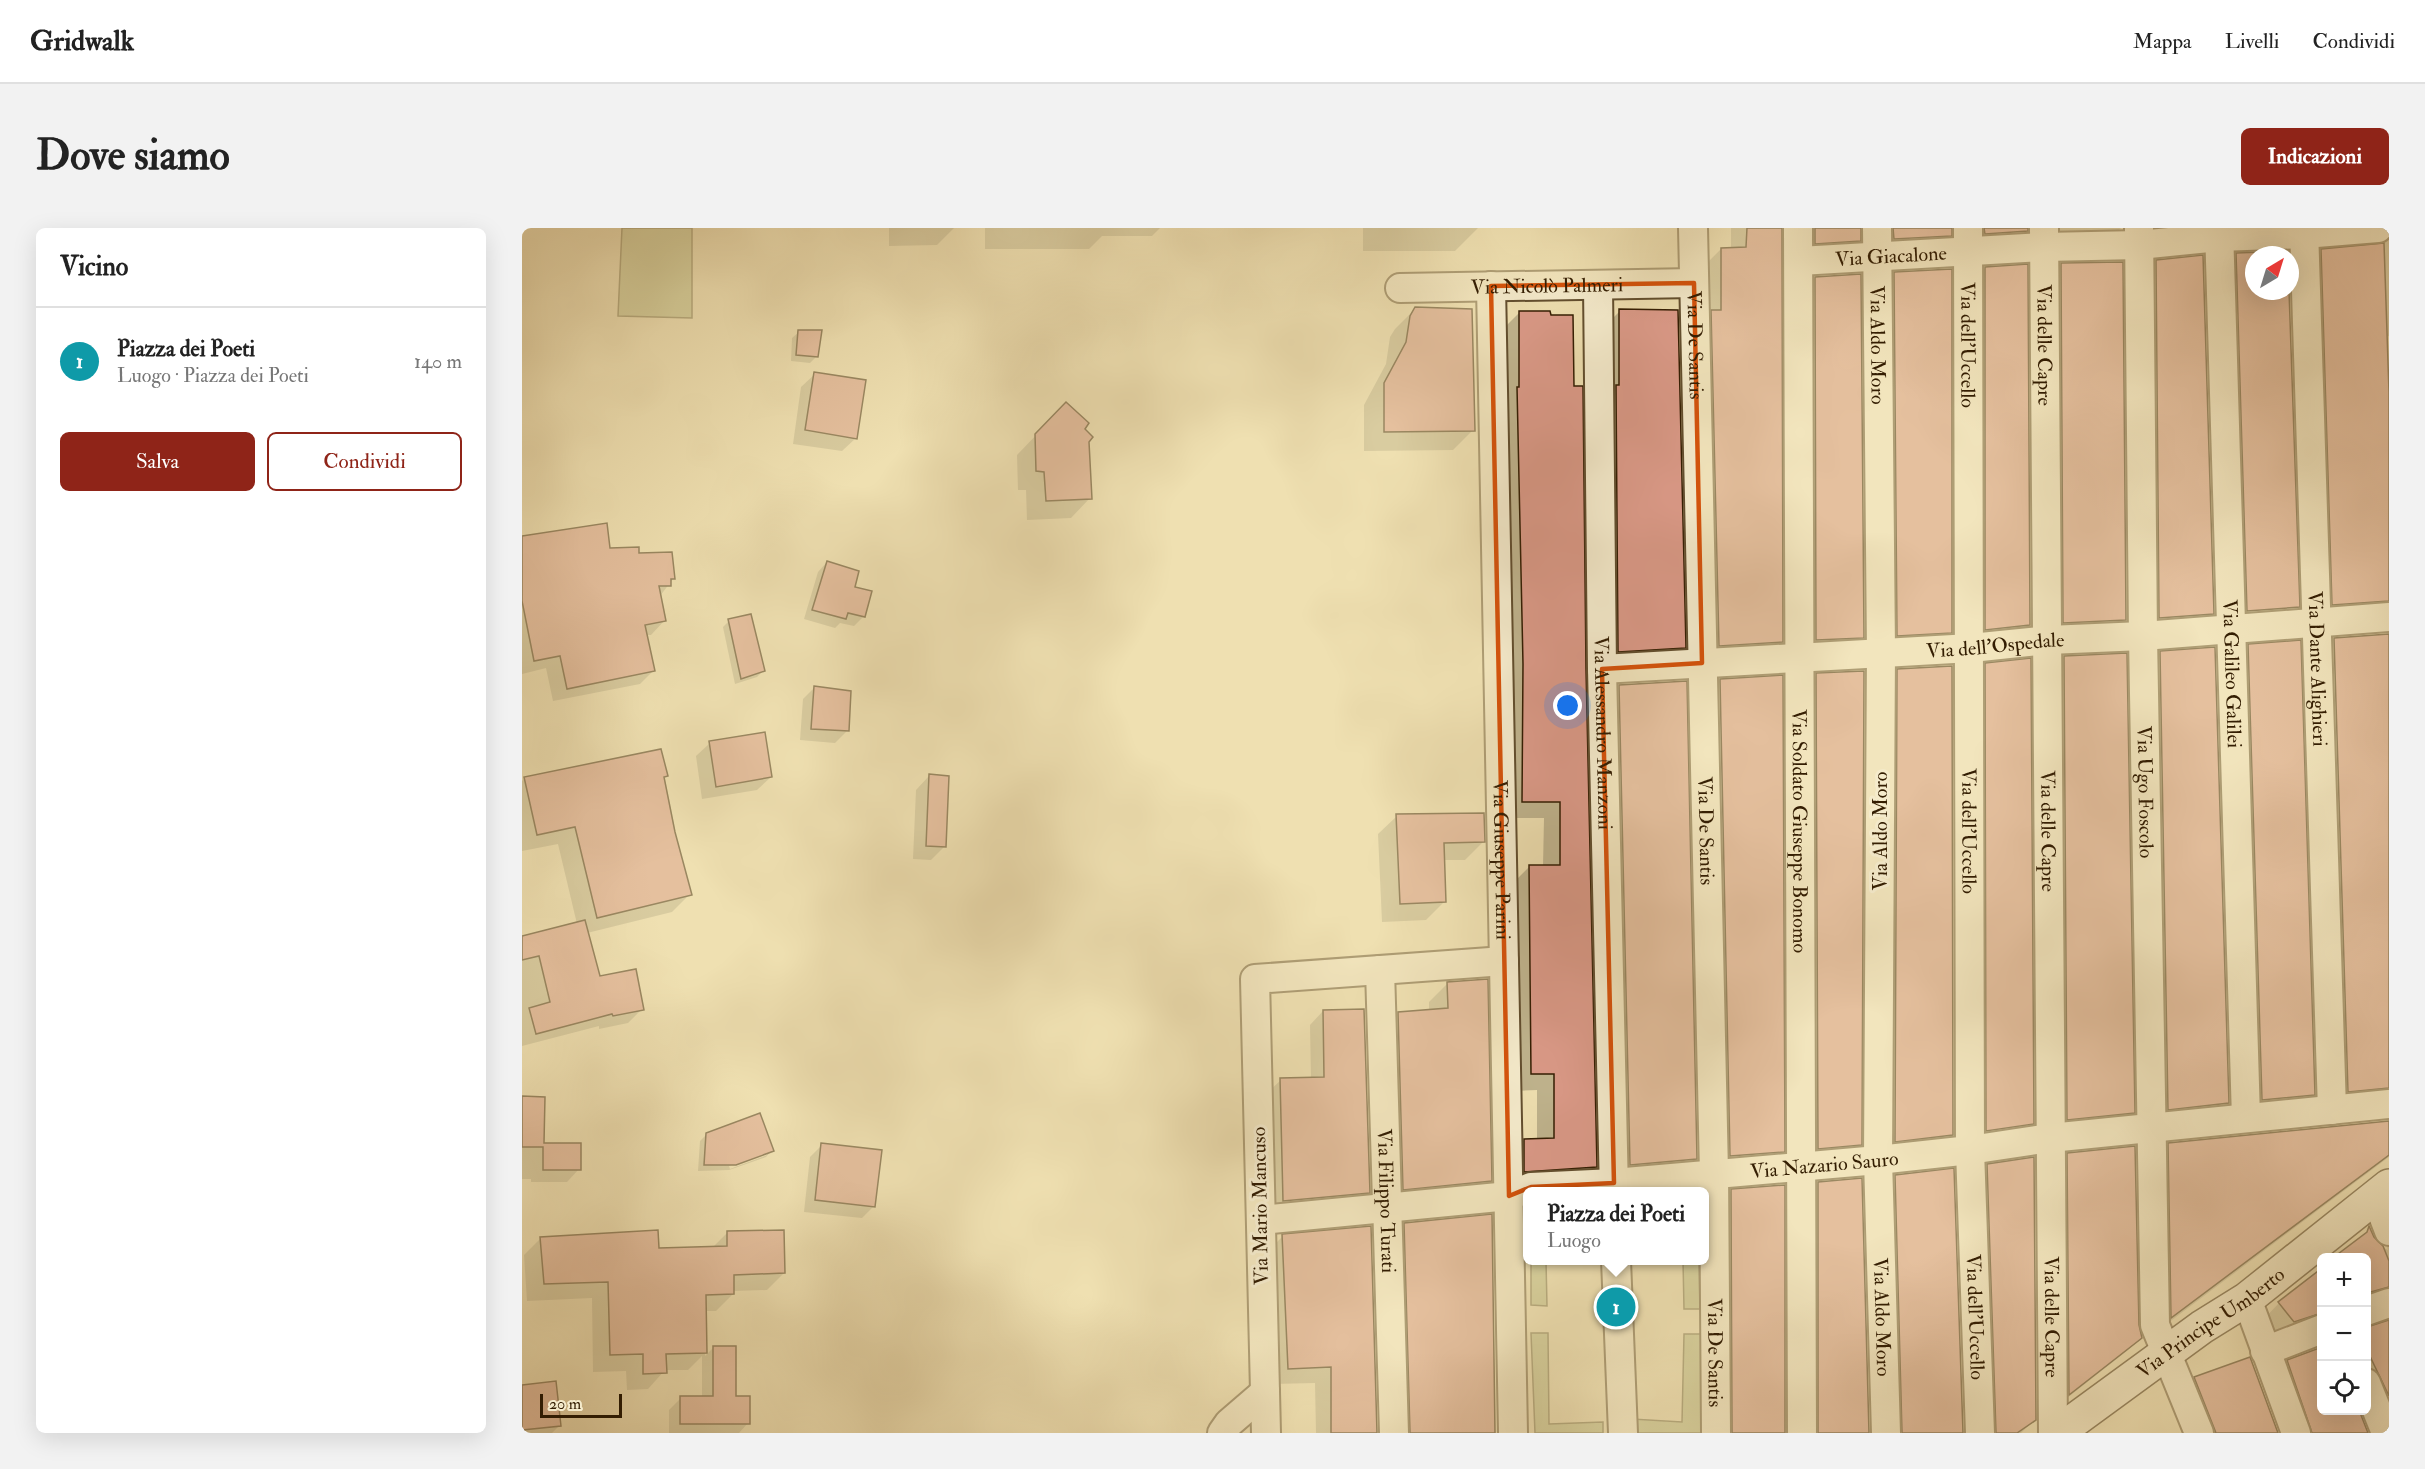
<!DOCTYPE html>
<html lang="it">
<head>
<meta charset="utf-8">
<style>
	:root { --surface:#fff; --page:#f2f2f2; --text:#222; --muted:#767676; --line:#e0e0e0; --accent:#8f2418 }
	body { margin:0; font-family:"IM FELL Double Pica",serif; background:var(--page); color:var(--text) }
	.controls { position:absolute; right:18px; bottom:18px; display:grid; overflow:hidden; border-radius:9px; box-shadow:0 6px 24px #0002 }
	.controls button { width:54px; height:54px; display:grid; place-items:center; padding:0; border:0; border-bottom:2px solid var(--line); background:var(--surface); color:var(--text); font:30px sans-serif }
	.compass { position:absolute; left:1723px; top:18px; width:54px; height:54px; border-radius:50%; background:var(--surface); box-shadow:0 6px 24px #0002; rotate:38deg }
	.scale { position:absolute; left:18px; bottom:15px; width:82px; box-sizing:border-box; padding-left:6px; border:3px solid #331d02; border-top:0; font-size:16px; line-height:21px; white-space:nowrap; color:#331d02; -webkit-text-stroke:4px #f5ebcc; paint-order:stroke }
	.you { position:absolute; left:1046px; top:478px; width:21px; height:21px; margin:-15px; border:4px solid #fff; border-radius:50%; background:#1a73e8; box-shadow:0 0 0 9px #1a73e833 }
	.badge { display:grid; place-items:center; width:39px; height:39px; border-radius:50%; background:var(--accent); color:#fff; font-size:20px; font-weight:700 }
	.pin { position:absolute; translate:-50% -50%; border:3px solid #fff; box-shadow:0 2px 6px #0006 }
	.popup { position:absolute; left:1001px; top:959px; width:186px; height:78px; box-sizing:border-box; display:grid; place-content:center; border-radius:9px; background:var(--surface); filter:drop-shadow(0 2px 4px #0005); font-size:20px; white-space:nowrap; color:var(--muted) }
	.popup b { font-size:22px; color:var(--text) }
	.popup::after { content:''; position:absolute; left:50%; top:100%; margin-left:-12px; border:12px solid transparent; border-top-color:var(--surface) }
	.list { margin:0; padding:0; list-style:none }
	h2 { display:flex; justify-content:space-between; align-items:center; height:78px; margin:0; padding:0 24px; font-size:26px }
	h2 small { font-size:20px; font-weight:400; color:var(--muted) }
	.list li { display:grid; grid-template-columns:39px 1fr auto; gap:18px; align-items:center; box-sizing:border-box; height:108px; padding:0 24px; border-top:2px solid var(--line) }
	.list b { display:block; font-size:22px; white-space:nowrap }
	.list p { margin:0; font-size:20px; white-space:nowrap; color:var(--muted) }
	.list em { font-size:20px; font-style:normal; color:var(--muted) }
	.actions { display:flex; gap:12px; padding:18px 24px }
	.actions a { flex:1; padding:14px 0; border:2px solid var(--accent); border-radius:9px; text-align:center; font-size:21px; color:var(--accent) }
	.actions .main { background:var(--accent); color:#fff }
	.icon { flex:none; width:33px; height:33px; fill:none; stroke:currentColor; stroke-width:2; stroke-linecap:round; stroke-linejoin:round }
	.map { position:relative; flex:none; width:1867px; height:1205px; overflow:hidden; border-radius:9px }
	header { display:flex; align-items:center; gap:36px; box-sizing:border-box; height:84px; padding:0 30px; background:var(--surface); border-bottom:2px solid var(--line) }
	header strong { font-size:28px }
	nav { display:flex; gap:33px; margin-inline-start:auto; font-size:21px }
	.intro { display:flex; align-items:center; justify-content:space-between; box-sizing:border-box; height:144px; padding:0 36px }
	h1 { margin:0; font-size:42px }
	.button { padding:15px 27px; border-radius:9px; background:var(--accent); color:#fff; font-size:21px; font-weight:700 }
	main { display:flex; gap:36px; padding:0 36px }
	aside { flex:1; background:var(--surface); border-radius:9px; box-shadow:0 6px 24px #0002 }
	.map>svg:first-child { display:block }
</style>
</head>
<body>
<header>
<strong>Gridwalk</strong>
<nav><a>Mappa</a><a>Livelli</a><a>Condividi</a></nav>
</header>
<div class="intro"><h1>Dove siamo</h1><a class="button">Indicazioni</a></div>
<main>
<aside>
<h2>Vicino<small></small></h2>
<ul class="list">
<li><span class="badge" style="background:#0f9aa8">1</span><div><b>Piazza dei Poeti</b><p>Luogo · Piazza dei Poeti</p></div><em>140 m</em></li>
</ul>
<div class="actions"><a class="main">Salva</a><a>Condividi</a></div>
</aside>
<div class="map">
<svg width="1867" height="1205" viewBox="0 0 1867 1205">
	<rect width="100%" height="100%" fill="#efe0b1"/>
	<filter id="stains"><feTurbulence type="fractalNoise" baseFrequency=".00333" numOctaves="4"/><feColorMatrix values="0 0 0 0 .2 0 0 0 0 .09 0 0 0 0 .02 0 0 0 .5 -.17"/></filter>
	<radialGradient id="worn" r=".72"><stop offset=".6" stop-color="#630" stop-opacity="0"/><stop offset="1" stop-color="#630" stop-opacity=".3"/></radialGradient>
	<g fill="#bec188" stroke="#786f45" stroke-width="1.5">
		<polygon points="100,0 170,0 170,90 96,88"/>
		<polygon points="1009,1033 1024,1033 1025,1078 1009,1077"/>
		<polygon points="1161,1033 1177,1033 1178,1081 1162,1081"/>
		<polygon points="1009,1105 1026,1105 1027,1196 1081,1194 1081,1205 1013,1205"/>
		<polygon points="1162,1106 1179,1106 1180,1205 1111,1205 1110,1191 1160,1194"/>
	</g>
	<g fill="#0003" fill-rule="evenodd">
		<polygon points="367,0 432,0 415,17 367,18"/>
		<polygon points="463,0 638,0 630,8 580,8 567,21 463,21"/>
		<polygon points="841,0 956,0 933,23 841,23"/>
		<polygon points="1209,0 1258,0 1259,414 1243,430 1181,433 1183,37 1199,21 1209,21"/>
		<polygon points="1263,0 1338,0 1337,12 1321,29 1277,31"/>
		<polygon points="1341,0 1429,0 1428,7 1412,23 1356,27"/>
		<polygon points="1432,0 1505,0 1488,19"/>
		<polygon points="1508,0 1599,0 1583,16"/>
		<polygon points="1867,0 1867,108 1864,109 1867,198 1867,403 1795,392 1784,39 1800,23 1856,18 1853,6"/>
		<polygon points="1715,26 1765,27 1732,27 1732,63 1766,63 1776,379 1760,394 1710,398 1699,42"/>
		<polygon points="1634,33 1691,385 1675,401 1622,405 1619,49"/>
		<polygon points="1539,37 1603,392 1587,407 1527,410 1524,52"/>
		<polygon points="1463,40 1507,397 1491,412 1448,417 1448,56"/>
		<polygon points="1373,46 1429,404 1411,422 1358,425 1355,63"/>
		<polygon points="1293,50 1341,409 1326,424 1280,427 1278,65"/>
		<polygon points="893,81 951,202 931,222 842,223 842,177 864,136 868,109 873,101"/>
		<polygon points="1098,83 1162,419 1143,438 1078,442 1079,102"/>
		<polygon points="998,84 1050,159 1073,939 1056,956 986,960 985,929 1002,912 1015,912 1015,862 993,863 991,655 1008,638 1021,638 1022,590 984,590 981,101"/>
		<polygon points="277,104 294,129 288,135 269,133 270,110"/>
		<polygon points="293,146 334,210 320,223 271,216 279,159"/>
		<polygon points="544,176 561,201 565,214 568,270 549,290 505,292 504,262 496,262 495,227"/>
		<polygon points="0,310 115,326 151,351 138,368 142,393 129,407 124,407 132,442 118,456 31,473 24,440 0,446"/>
		<polygon points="305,334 331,360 341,389 332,398 318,395 313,400 282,391 296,344"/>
		<polygon points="207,393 241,443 235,449 213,456 201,399"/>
		<polygon points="1867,407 1867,889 1810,879 1796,427 1812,411"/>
		<polygon points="1727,418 1791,866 1774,884 1723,889 1709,435"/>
		<polygon points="1638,425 1706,875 1685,896 1625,902 1618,446"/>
		<polygon points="1542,429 1611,884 1595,900 1530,907 1526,445"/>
		<polygon points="1464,437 1511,895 1497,909 1451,916 1450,451"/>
		<polygon points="1376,442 1430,907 1415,922 1358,928 1361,457"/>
		<polygon points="1295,447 1338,916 1319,936 1277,939 1275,466"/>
		<polygon points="1198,452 1261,923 1244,940 1192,944 1181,469"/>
		<polygon points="1098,458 1174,931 1156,949 1090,954 1079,476"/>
		<polygon points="293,459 325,503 313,515 278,512 281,471"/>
		<polygon points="188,515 249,549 235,562 180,571 174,528"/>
		<polygon points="138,523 145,548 141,551 151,604 168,666 150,684 65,705 77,750 120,781 106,795 77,801 77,798 0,818 0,710 55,696 36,616 0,623 0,553 2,551"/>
		<polygon points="407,548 423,618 409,632 391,631 394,562"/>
		<polygon points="875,588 962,613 943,632 921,632 922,674 904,692 860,694 856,606"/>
		<polygon points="926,755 968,952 949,971 863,980 858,804 876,785 907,783 907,774"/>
		<polygon points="801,783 847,964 833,978 748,986 745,865 759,852 789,851 788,797"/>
		<polygon points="0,870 21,917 57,941 45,954 9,954 9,951 0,951"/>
		<polygon points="1867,894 1867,929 1634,1104 1631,932 1647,916"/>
		<path d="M184 907 250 922 244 929 207 942 176 943 178 913ZM245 924V927L208 941 207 938Z"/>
		<polygon points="300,917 352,978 340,990 282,984 288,929"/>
		<polygon points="1546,926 1619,1109 1606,1122 1535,1178 1533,939"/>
		<polygon points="1466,938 1513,1191 1499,1205 1458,1205 1449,954"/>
		<polygon points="1374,948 1440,1205 1364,1205 1357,965"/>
		<polygon points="1296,955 1346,1205 1280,1205 1280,972"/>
		<polygon points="1209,963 1262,1205 1194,1205 1192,980"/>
		<polygon points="1867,992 1867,1205 1844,1173 1844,1101 1866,1094 1866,1088 1844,1076 1844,1030 1815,1030 1848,1003 1855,1017 1866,1022 1859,1000"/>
		<polygon points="883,996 972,1205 873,1205 867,1012"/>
		<polygon points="205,1005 262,1045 245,1062 211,1063 211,1066 194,1083 182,1083 183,1128 192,1119 212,1169 226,1195 217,1205 147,1205 147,1182 159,1170 180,1169 180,1128 166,1142 143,1142 126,1161 105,1162 104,1143 71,1144 70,1070 5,1073 2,1027 19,1010 135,1021 191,1019"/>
		<polygon points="761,1008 854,1205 794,1205 793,1155 751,1156 745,1024"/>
		<polygon points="1800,1042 1800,1182 1845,1205 1768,1205 1748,1151 1766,1134 1799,1121 1798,1114 1754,1111 1740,1093 1757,1075"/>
		<polygon points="1673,1150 1755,1205 1670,1205 1655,1168"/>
		<polygon points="0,1159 38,1197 30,1205 0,1205"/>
	</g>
	<g fill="#da9987" stroke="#331d02" stroke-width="1.5">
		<polygon points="1225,0 1260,0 1261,414 1197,418 1189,82 1199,82 1199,20 1224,19"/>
		<polygon points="1293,0 1339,0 1339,13 1293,16"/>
		<polygon points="1371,0 1430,0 1430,8 1372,11"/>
		<polygon points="1462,0 1506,0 1506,3 1463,6"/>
		<polygon points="1862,15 1867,164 1867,373 1810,377 1799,21"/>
		<polygon points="1766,23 1766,27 1732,27 1732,63 1767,63 1778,379 1725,383 1714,25"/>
		<polygon points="1681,27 1692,386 1637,390 1634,32"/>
		<polygon points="1601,34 1604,392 1541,395 1539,35"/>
		<polygon points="1506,36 1508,397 1463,402 1463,39"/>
		<polygon points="1430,41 1430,405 1375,408 1372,44"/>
		<polygon points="1339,46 1342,410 1294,412 1293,49"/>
		<polygon points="893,79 950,81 953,203 862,204 862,155 884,114 888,88"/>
		<polygon points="1097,81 1156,82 1164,420 1096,424 1094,157 1097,157"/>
		<polygon points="997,83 1028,83 1029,87 1051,87 1052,158 1061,158 1064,441 1075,939 1002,944 1002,911 1032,910 1032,846 1009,846 1007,637 1038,637 1038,574 1000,574 1001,436 995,159 997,159"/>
		<polygon points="276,102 300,102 296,129 274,127"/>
		<polygon points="292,144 344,152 335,211 283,202"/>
		<polygon points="544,174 567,195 563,201 571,209 567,214 570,271 524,273 522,244 514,243 513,206"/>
		<polygon points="85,295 88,320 117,319 117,325 150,324 153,351 149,351 149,358 137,358 144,393 123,397 133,443 45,461 38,428 12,433 0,373 0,308"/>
		<polygon points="305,333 337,343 333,359 350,363 343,389 326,385 324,391 290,382"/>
		<polygon points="229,386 243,443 219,451 206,391"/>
		<polygon points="1867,406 1867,860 1826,864 1812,410"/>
		<polygon points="1779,412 1793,867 1740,872 1726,416"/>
		<polygon points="1693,419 1707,875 1646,882 1638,423"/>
		<polygon points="1605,425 1613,885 1545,892 1542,428"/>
		<polygon points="1509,430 1512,896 1464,903 1463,435"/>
		<polygon points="1430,438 1431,907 1373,914 1375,441"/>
		<polygon points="1342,443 1340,917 1296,921 1294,445"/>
		<polygon points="1261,447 1263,924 1208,928 1198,451"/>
		<polygon points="1165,453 1175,931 1108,937 1097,457"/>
		<polygon points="292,458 329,463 327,503 289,501"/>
		<polygon points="243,504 250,549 194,559 187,513"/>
		<polygon points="139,521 146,548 142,549 153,604 170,667 75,690 53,599 15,607 2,549"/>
		<polygon points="407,546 427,548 424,619 404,618"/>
		<polygon points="962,585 963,614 922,615 924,674 878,676 874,586"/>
		<polygon points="63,692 78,748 114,741 122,782 91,788 90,786 14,806 7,780 28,774 17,728 0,732 0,708"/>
		<polygon points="966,751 970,953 881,962 876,784 926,780 925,754"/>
		<polygon points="842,781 848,965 761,973 758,850 802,849 801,782"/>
		<polygon points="0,868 23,869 22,915 59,915 59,942 21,942 21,919 0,919"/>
		<polygon points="238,885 252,923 214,937 182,937 184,905"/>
		<polygon points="1867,893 1867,927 1649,1090 1646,915"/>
		<polygon points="299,915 360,922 353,979 293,972"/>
		<polygon points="1613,918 1617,1097 1620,1110 1547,1167 1545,925"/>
		<polygon points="1512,929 1514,1192 1495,1205 1474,1205 1465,936"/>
		<polygon points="1432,940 1441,1205 1380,1205 1373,947"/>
		<polygon points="1340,950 1347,1205 1296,1205 1296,954"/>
		<polygon points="1263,957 1263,1205 1210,1205 1209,961"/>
		<polygon points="970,986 973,1205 888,1205 882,995"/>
		<polygon points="849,998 855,1205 809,1205 809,1139 766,1141 760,1006"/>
		<polygon points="1847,998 1852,1009 1861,1018 1867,1033 1867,1059 1845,1065 1845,1029 1812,1029 1845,1004"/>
		<polygon points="136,1002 137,1020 205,1018 205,1003 262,1002 263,1045 212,1047 212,1066 184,1067 185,1125 144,1126 145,1145 121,1146 121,1126 88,1127 86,1054 22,1056 18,1009"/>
		<polygon points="1800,1040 1800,1085 1772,1094 1756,1074"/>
		<polygon points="1867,1092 1867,1168 1845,1122 1845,1099"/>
		<polygon points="191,1118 214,1118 214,1168 228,1168 228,1196 158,1196 158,1168 191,1168"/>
		<polygon points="1800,1119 1800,1182 1837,1182 1846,1205 1790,1205 1765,1132"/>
		<polygon points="1728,1129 1756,1205 1694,1205 1672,1149"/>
		<polygon points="34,1153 39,1198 0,1202 0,1157"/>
	</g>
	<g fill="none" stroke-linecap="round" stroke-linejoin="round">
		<defs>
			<g id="street">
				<path id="s1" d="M1171 0 1192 945 1194 1205"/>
				<path id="s2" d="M1276 0 1280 1205"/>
				<path id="s3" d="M1355 0 1359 423 1356 932 1364 1205"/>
				<path id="s4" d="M1446 0 1448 922 1458 1205"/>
				<path id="s5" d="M1522 0 1531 1205"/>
				<path id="s6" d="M1617 0 1621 408 1633 1097 1677 1205"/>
				<path id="s7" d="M1697 0 1724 890"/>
				<path id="s8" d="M1782 0 1810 882"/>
				<path id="s9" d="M1277 33 1522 19 1617 17 1697 9 1782 6 1856 0"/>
				<path id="s10" d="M1076 57 1080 441 1092 964"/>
				<path id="s11" d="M969 58 991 1205"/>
				<path id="s12" d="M878 60 1172 55"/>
				<path id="s13" d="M1080 441 1449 420 1526 412 1621 408 1867 389"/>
				<path id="s14" d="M858 742 872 1205"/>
				<polyline points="1854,969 1867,1003"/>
				<path id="s15" d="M739 992 987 968 1009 959 1092 955 1356 932 1448 922 1528 910 1867 876"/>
				<polyline points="1094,1032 1101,1205"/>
				<polyline points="1725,1071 1774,1205"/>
				<polyline points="1844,1083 1867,1075"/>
				<polyline points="1743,1123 1800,1101"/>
				<polyline points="1844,1155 1864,1205"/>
				<polyline points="700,1205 707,1195 743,1164"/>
				<polyline points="744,1205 733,751 982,733"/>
			</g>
			<g id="secondary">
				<path id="s16" d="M1535 1205 1680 1099 1725 1071 1867 958"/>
			</g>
		</defs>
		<use href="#street" stroke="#624e2e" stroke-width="32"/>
		<use href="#secondary" stroke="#331d02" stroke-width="36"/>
		<use href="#street" stroke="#f5ebcc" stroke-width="28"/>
		<use href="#secondary" stroke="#f5ebcc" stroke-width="33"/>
	</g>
	<path d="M0 0H1867V1205H0ZM1172 55 1180 435 1080 441 1092 955 1009 959 987 968 969 58Z" fill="#efe0b1" fill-opacity=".55" fill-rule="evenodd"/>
	<path fill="none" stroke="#d6530b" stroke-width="4.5" stroke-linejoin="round" d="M1172 55 1180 435 1080 441 1092 955 1009 959 987 968 969 58Z"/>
	<g text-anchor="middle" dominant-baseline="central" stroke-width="6" stroke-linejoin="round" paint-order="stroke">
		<g font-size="20" fill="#331d02" stroke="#f5ebcc">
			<text stroke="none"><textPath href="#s9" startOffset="92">Via Giacalone</textPath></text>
			<text stroke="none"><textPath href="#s12" startOffset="147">Via Nicolò Palmeri</textPath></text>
			<text stroke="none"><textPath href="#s1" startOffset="117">Via De Santis</textPath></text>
			<text stroke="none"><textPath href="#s3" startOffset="117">Via Aldo Moro</textPath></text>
			<text stroke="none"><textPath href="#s4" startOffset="117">Via dell'Uccello</textPath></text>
			<text stroke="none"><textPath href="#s5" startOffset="117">Via delle Capre</textPath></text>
			<text stroke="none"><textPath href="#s13" startOffset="394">Via dell'Ospedale</textPath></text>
			<text stroke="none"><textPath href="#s8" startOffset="441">Via Dante Alighieri</textPath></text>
			<text stroke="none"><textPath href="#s7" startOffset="446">Via Galileo Galilei</textPath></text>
			<text stroke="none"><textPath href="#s10" startOffset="448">Via Alessandro Manzoni</textPath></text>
			<text stroke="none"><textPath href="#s6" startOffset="564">Via Ugo Foscolo</textPath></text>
			<text stroke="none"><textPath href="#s1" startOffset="603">Via De Santis</textPath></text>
			<text stroke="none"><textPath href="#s2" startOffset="603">Via Soldato Giuseppe Bonomo</textPath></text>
			<text stroke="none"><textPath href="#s5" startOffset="603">Via delle Capre</textPath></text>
			<text transform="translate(1358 603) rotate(-90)">Via Aldo Moro</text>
			<text stroke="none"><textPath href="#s4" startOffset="603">Via dell'Uccello</textPath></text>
			<text stroke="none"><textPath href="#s11" startOffset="574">Via Giuseppe Parini</textPath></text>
			<text stroke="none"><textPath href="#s15" startOffset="567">Via Nazario Sauro</textPath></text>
			<text stroke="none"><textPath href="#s14" startOffset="231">Via Filippo Turati</textPath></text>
			<text transform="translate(738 978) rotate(-91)">Via Mario Mancuso</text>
			<text stroke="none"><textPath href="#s3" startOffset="1089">Via Aldo Moro</textPath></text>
			<text stroke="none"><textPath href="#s4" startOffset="1089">Via dell'Uccello</textPath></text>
			<text stroke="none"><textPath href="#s5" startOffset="1089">Via delle Capre</textPath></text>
			<text stroke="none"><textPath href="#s16" startOffset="189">Via Principe Umberto</textPath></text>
			<text stroke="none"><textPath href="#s1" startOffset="1125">Via De Santis</textPath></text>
		</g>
	</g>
	<rect width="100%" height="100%" filter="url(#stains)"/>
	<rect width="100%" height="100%" fill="url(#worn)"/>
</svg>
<div class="controls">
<button>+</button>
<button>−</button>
<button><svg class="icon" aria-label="locate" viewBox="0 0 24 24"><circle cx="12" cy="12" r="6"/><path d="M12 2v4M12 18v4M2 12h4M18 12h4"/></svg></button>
</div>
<svg class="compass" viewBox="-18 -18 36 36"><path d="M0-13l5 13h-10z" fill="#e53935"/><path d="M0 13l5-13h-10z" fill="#767676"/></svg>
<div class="scale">20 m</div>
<div class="you"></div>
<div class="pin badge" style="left:1094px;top:1079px;background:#0f9aa8">1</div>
<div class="popup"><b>Piazza dei Poeti</b>Luogo</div>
</div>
</main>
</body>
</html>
